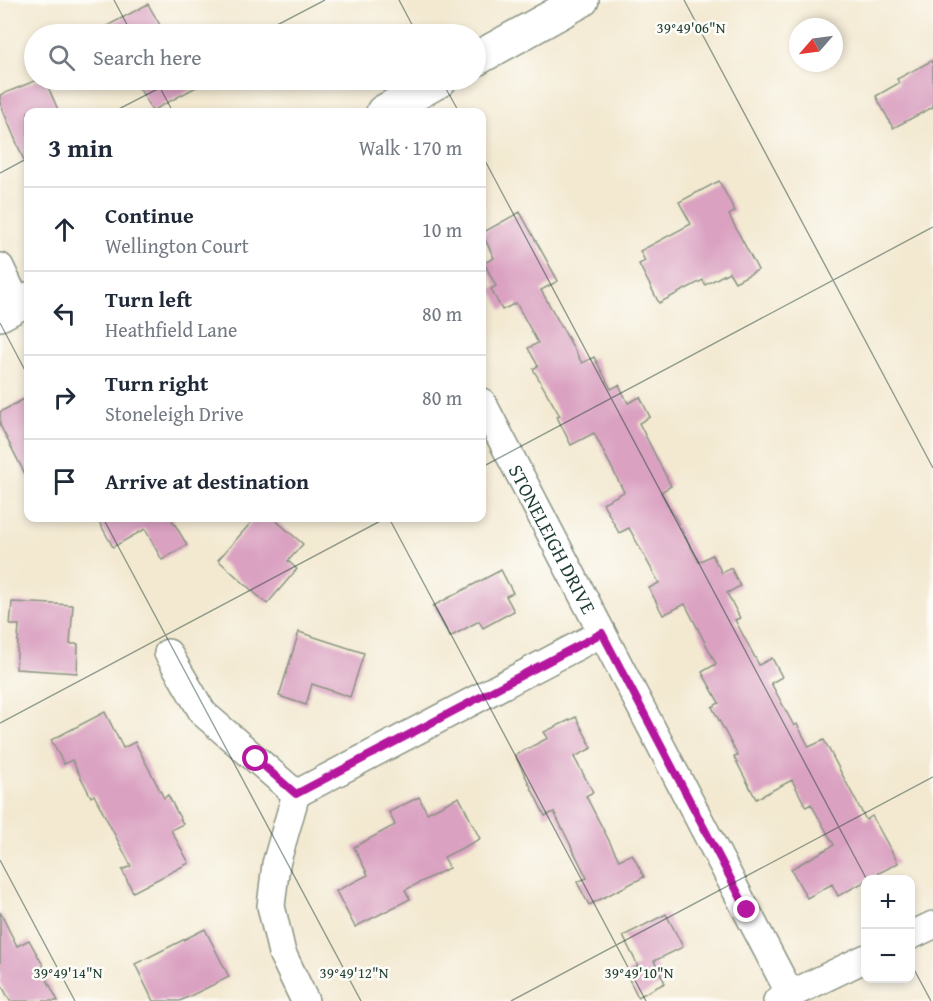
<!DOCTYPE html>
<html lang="en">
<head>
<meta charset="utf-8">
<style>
	:root { --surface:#fff; --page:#f2f2f3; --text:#1f2937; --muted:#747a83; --line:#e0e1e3 }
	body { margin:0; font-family:"Gentium Book Plus",serif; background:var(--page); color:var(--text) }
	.controls { position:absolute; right:18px; bottom:18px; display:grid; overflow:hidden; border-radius:12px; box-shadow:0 3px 9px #0003 }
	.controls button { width:54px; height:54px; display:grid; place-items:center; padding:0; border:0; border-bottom:2px solid var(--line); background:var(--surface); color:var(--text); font:30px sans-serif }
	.compass { position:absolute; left:789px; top:18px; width:54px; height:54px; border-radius:50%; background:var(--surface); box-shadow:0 3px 9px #0003; rotate:242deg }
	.stop { position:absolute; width:18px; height:18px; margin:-14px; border:4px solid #b5179e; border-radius:50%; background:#fff }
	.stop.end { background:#b5179e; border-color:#fff; box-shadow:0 2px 6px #0008 }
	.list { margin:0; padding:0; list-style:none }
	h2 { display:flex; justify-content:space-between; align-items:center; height:78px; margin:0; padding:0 24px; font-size:26px }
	h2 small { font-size:20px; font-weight:400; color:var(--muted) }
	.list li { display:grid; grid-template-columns:39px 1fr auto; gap:18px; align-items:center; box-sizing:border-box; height:84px; padding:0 24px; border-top:2px solid var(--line) }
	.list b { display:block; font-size:22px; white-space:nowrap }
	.list p { margin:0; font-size:20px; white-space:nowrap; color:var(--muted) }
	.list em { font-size:20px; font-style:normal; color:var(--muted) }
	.icon { flex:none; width:33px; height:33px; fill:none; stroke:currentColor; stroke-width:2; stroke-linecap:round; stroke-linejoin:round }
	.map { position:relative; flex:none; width:933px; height:1001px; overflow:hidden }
	.search { position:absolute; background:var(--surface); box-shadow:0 3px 9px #0003; left:24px; top:24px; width:462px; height:66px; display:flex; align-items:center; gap:15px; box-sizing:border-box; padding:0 21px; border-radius:33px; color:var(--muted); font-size:22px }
	.panel { position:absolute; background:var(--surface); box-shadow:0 3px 9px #0003; left:24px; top:108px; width:462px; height:414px; border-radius:12px }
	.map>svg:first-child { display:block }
</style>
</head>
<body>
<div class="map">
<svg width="933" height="1001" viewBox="0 0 933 1001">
	<rect width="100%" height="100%" fill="#fdfcf7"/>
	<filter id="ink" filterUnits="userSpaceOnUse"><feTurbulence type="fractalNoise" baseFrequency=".0167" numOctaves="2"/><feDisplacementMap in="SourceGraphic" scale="12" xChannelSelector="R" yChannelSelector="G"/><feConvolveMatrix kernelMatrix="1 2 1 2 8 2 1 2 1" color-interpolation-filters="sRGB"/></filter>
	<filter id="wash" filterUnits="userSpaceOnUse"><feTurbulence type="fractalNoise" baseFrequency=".008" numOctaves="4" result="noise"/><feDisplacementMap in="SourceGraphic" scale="24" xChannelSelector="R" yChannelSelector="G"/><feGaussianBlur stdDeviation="1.35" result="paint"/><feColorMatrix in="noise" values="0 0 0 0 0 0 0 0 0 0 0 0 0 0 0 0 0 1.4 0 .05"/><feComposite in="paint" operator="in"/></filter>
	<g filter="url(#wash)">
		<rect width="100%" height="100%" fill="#f3e9d1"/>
		<g id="blocks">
			<g fill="#daa1c1">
				<polygon points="148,4 165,34 92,34"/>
				<polygon points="933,60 933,107 893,128 876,96 899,83 897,79"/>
				<polygon points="37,80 45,80 59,112 28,112 28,170 0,103 0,95"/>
				<polygon points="135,80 209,80 152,111"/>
				<polygon points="719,181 735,211 729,215 758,270 735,282 729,272 705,285 703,280 659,303 639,264 645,261 640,251 691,224 679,202"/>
				<polygon points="520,212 558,281 541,290 582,363 594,357 611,389 619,385 628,403 640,397 650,417 639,423 671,486 661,492 699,562 712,555 722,573 731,568 740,586 727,593 740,618 735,620 759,665 772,658 782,677 771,683 794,726 797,724 809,747 824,740 866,820 872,816 898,863 868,879 866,879 866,881 838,896 832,884 807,898 791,869 834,845 811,804 806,807 792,780 756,799 734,757 738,756 712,707 719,703 702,672 716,664 685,604 663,615 649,588 659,583 629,528 619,533 603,503 624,492 594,433 571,445 557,417 560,416 533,369 538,366 528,348 538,343 516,303 502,310 491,289 496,286 484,263 494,258 482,233"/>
				<polygon points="28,397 28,480 0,425 0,412"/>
				<polygon points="97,518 171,518 187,545 162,560 145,529 113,547"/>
				<polygon points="255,518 273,518 303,544 288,561 297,569 267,604 218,560"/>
				<polygon points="501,570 513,593 506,596 514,611 483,628 479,621 450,637 433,606"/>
				<polygon points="12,602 73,605 70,644 78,644 77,673 16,669 19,625 10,625"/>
				<polygon points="299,632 364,653 350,697 312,684 306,705 279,696"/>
				<polygon points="105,712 123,748 135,742 164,798 168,795 183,824 171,830 189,863 133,892 122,870 131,866 94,795 91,797 72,760 64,764 51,740"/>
				<polygon points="576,717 592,748 574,757 593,792 586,796 619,860 632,854 644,877 589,905 577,882 587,878 554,812 545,816 515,755 548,738 544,732"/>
				<polygon points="419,797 427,813 459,797 480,839 444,857 449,868 405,890 410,899 355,927 336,891 368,875 354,847 395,825 389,812"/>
				<polygon points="0,912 17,946 29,940 44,967 41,968 58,1001 10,1001 0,982"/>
				<polygon points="666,914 683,947 654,961 665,983 638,997 626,973 638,966 623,936"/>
				<polygon points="205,929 229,977 180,1001 153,1001 135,964"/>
			</g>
		</g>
	</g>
	<g filter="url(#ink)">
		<use href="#blocks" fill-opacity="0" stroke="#899382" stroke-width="1.5"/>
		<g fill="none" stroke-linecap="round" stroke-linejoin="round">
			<defs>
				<g id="minor">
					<polyline points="0,267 18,305"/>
					<path id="s1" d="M482 402 790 994"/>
					<polyline points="168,653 203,713 296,794"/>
					<polyline points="910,936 933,925"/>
					<polyline points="305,1001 282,953 271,906 276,864 296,794 602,633"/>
					<polyline points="777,1001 866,958"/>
				</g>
				<g id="tertiary">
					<polyline points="476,59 582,0"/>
					<polyline points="383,112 440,80"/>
					<polyline points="0,314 28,299"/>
				</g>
			</defs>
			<use href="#minor" stroke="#899382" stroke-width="30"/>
			<use href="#tertiary" stroke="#899382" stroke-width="36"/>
			<use href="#minor" stroke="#fff" stroke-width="27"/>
			<use href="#tertiary" stroke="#fff" stroke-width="33"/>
		</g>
	</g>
	<g fill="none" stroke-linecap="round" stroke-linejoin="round" filter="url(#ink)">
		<polyline stroke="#b5179e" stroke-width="8" points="256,759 296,794 602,633 747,910"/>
	</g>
	<path fill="none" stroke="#1f3d34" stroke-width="1.5" stroke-opacity="0.45" d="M114 0 132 34M399 0 417 34M684 0 933 468M260 34 325 0M156 80 173 112M441 80 459 112M113 112 175 80M482 155 867 880M0 173 28 158M0 323 28 376M482 467 933 227M103 518 361 1001M389 518 646 1001M0 723 386 518M0 860 75 1001M910 962 931 1001M511 1001 933 777"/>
	<g text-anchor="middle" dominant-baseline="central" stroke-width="5" stroke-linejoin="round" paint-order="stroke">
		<g font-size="20" fill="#1f3d34" stroke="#fdfcf7">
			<text stroke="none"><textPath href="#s1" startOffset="154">STONELEIGH DRIVE</textPath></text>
		</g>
	</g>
	<g font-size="15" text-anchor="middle" fill="#1f3d34" stroke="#fdfcf7" stroke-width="5" stroke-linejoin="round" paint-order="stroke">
		<text x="691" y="33">39°49'06"N</text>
		<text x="68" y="978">39°49'14"N</text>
		<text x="354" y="978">39°49'12"N</text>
		<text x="639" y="978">39°49'10"N</text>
	</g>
</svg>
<div class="controls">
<button>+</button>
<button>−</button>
</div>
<svg class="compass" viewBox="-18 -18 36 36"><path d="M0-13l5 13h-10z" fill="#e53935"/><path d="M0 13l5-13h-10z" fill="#747a83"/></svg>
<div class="stop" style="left:256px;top:759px"></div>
<div class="stop end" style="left:747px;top:910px"></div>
<div class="search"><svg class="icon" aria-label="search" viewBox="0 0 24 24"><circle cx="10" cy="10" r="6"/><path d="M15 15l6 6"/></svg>Search here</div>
<section class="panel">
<h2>3 min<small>Walk · 170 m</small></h2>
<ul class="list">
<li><svg class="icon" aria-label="ahead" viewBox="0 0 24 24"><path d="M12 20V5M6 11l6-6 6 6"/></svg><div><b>Continue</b><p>Wellington Court</p></div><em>10 m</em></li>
<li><svg class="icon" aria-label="left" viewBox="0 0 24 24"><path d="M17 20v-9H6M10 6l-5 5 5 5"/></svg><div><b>Turn left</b><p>Heathfield Lane</p></div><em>80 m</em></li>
<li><svg class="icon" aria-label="right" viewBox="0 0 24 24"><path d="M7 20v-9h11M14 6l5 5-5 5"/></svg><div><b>Turn right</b><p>Stoneleigh Drive</p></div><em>80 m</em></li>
<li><svg class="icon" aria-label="arrive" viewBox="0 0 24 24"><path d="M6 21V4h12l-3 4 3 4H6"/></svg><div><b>Arrive at destination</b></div></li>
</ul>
</section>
</div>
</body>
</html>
